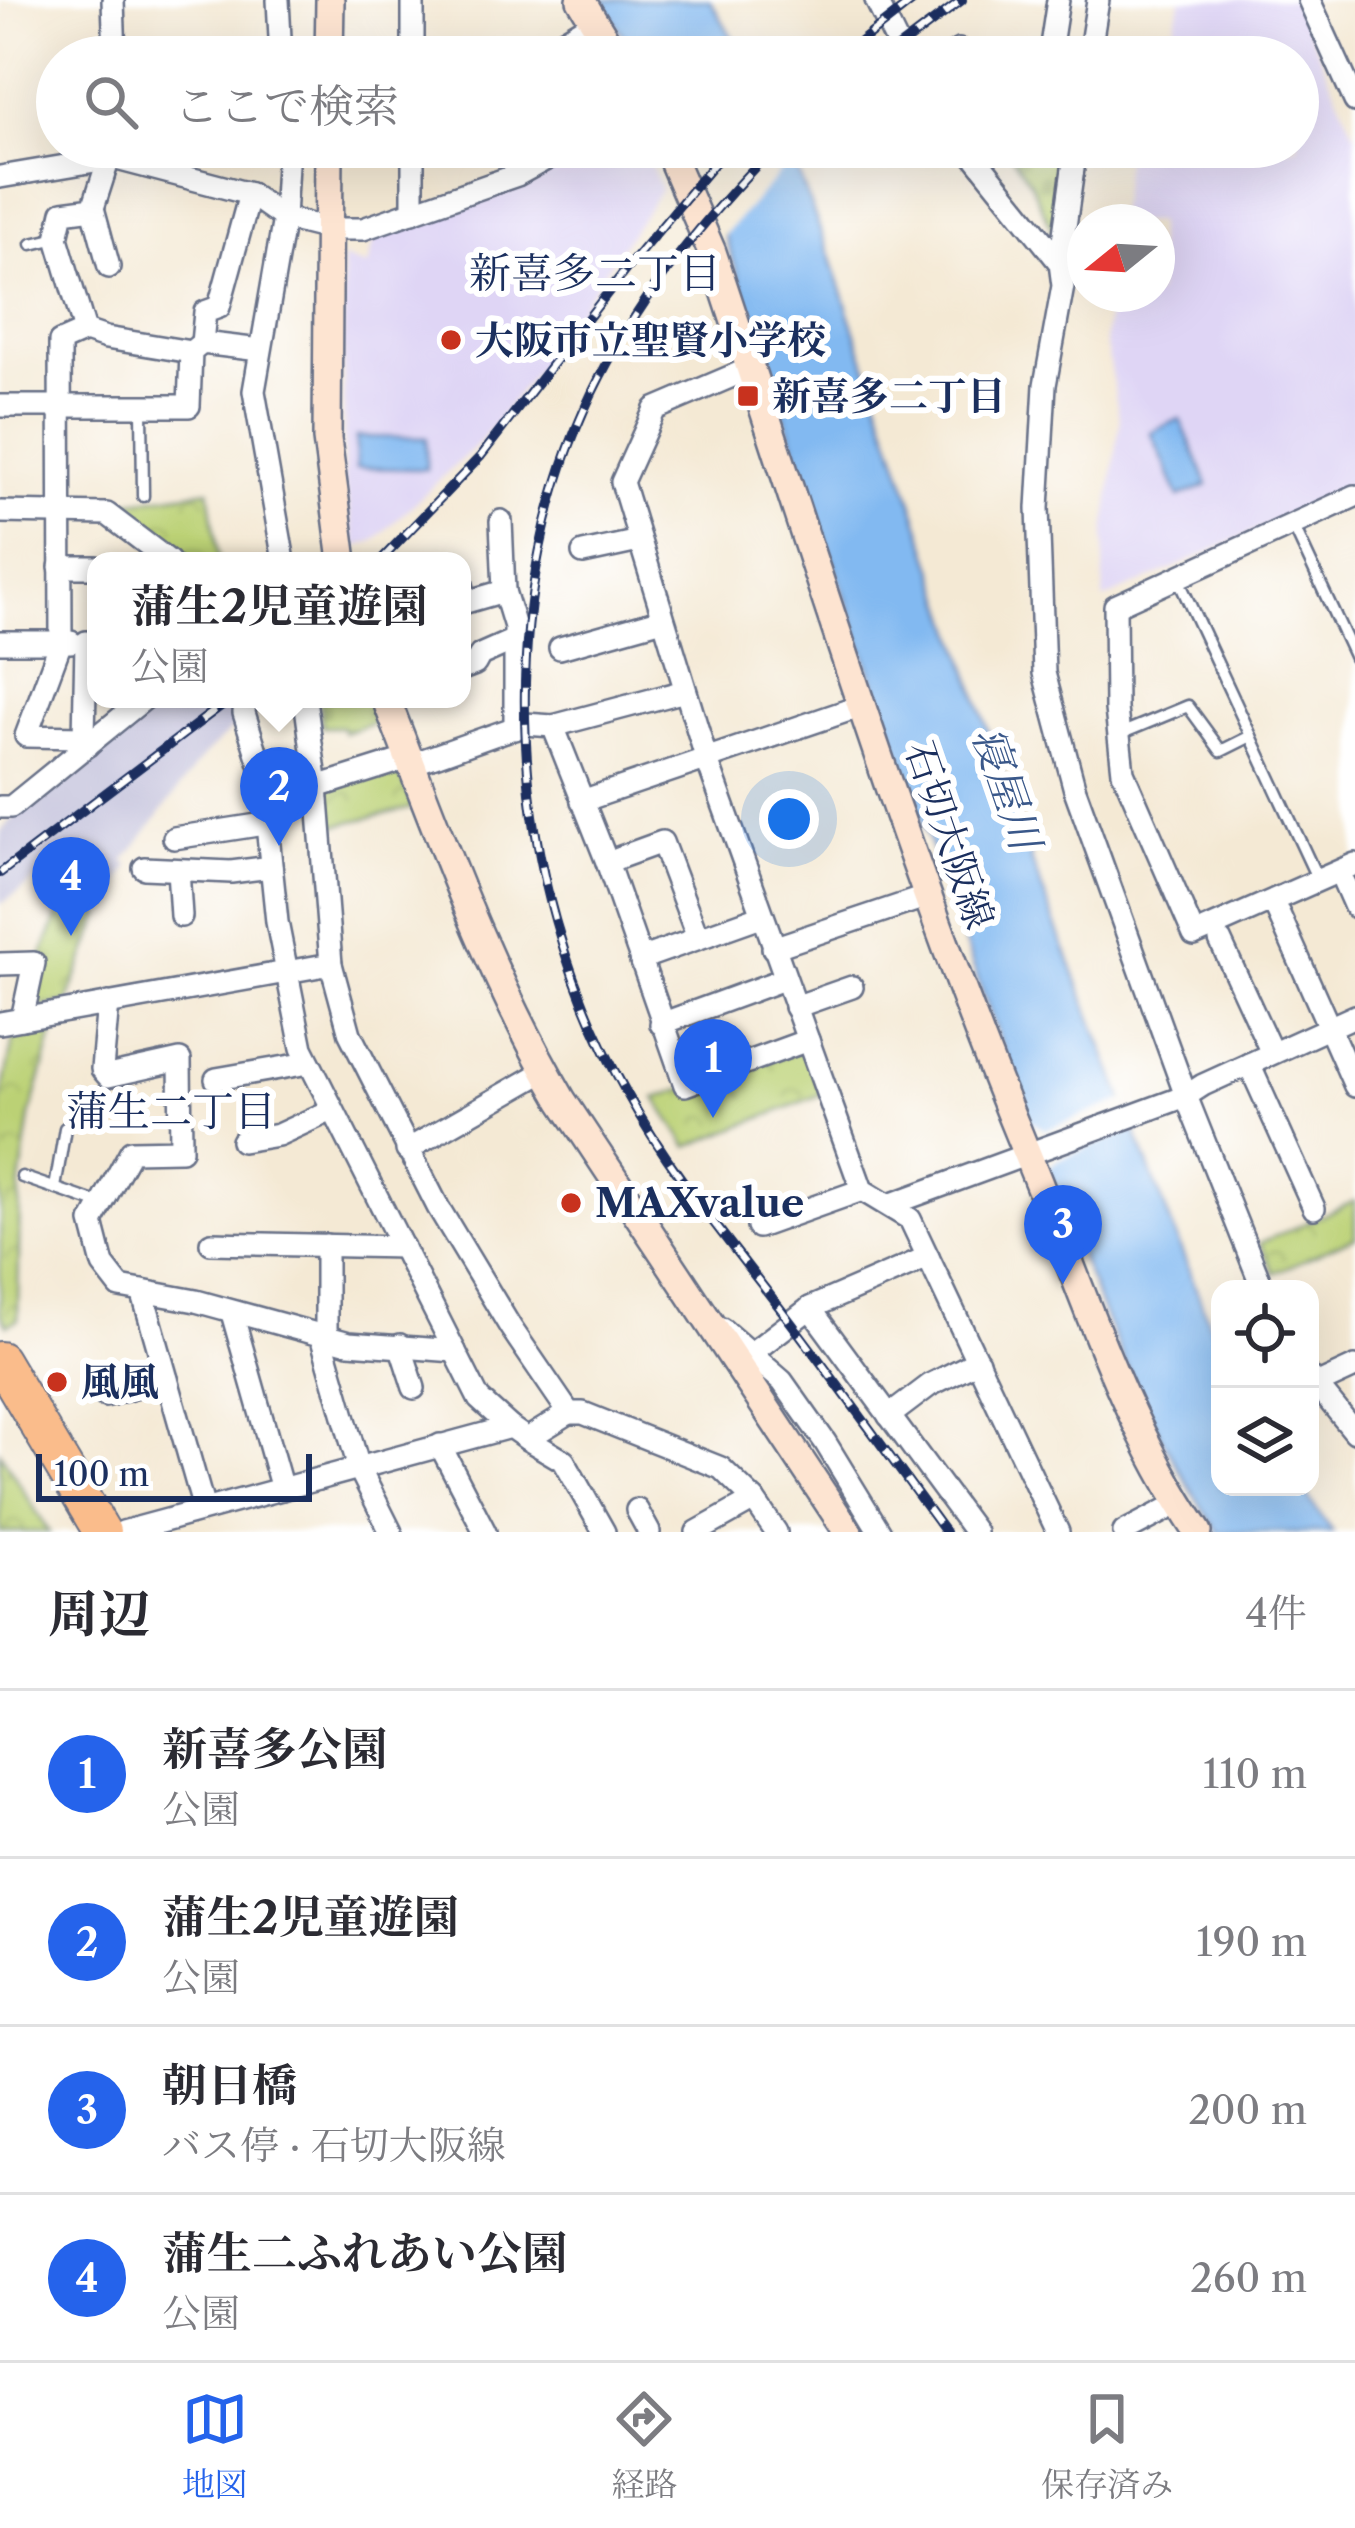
<!DOCTYPE html>
<html lang="ja">
<head>
<meta charset="utf-8">
<style>
	:root { --surface:#fff; --page:#f2f2f3; --text:#2b2b33; --muted:#7c7c81; --line:#e1e1e2; --accent:#2563eb }
	body { margin:0; font-family:"Libre Caslon Text","Noto Serif JP",serif; background:var(--page); color:var(--text) }
	.controls { position:absolute; right:36px; bottom:36px; display:grid; overflow:hidden; border-radius:24px; box-shadow:0 12px 48px #0002 }
	.controls button { width:108px; height:108px; display:grid; place-items:center; padding:0; border:0; border-bottom:3px solid var(--line); background:var(--surface); color:var(--text); font:60px sans-serif }
	.compass { position:absolute; left:1067px; top:204px; width:108px; height:108px; border-radius:50%; background:var(--surface); box-shadow:0 12px 48px #0002; rotate:252deg }
	.scale { position:absolute; left:36px; bottom:30px; width:276px; box-sizing:border-box; padding-left:12px; border:6px solid #1b2f5e; border-top:0; font-size:33px; line-height:42px; white-space:nowrap; color:#1b2f5e; -webkit-text-stroke:9px #fff; paint-order:stroke }
	.you { position:absolute; left:789px; top:819px; width:42px; height:42px; margin:-30px; border:9px solid #fff; border-radius:50%; background:#1a73e8; box-shadow:0 0 0 18px #1a73e833 }
	.badge { display:grid; place-items:center; width:78px; height:78px; border-radius:50%; background:var(--accent); color:#fff; font-size:39px; font-weight:700 }
	.pin { position:absolute; translate:-50% -99px; filter:drop-shadow(0 3px 6px #0008) }
	.pin::after { content:''; position:absolute; top:63px; width:42px; height:36px; background:inherit; clip-path:polygon(0 0,100% 0,50% 100%) }
	.popup { position:absolute; left:87px; top:552px; width:384px; height:156px; box-sizing:border-box; display:grid; place-content:center; border-radius:24px; background:var(--surface); filter:drop-shadow(0 3px 9px #0005); font-size:39px; white-space:nowrap; color:var(--muted) }
	.popup b { font-size:45px; color:var(--text) }
	.popup::after { content:''; position:absolute; left:50%; top:100%; margin-left:-24px; border:24px solid transparent; border-top-color:var(--surface) }
	.list { margin:0; padding:0; list-style:none }
	h2 { display:flex; justify-content:space-between; align-items:center; height:156px; margin:0; padding:0 48px; font-size:51px }
	h2 small { font-size:39px; font-weight:400; color:var(--muted) }
	.list li { display:grid; grid-template-columns:78px 1fr auto; gap:36px; align-items:center; box-sizing:border-box; height:168px; padding:0 48px; border-top:3px solid var(--line) }
	.list b { display:block; font-size:45px; white-space:nowrap }
	.list p { margin:0; font-size:39px; white-space:nowrap; color:var(--muted) }
	.list em { font-size:39px; font-style:normal; color:var(--muted) }
	.icon { flex:none; width:66px; height:66px; fill:none; stroke:currentColor; stroke-width:2; stroke-linecap:round; stroke-linejoin:round }
	.map { position:relative; flex:none; width:1355px; height:1532px; overflow:hidden }
	.search { position:absolute; background:var(--surface); box-shadow:0 12px 48px #0002; left:36px; right:36px; top:36px; height:132px; display:flex; align-items:center; gap:30px; box-sizing:border-box; padding:0 42px; border-radius:66px; color:var(--muted); font-size:45px }
	.sheet { height:828px; background:var(--surface) }
	nav { display:flex; justify-content:space-around; align-items:center; box-sizing:border-box; height:168px; border-top:3px solid var(--line); background:var(--surface); font-size:33px; color:var(--muted) }
	nav a { display:grid; justify-items:center; gap:6px }
	nav .on { color:var(--accent) }
	.map>svg:first-child { display:block }
</style>
</head>
<body>
<div class="map">
<svg width="1355" height="1532" viewBox="0 0 1355 1532">
	<defs>
		<pattern id="cemetery-stones" width="16" height="16" patternUnits="userSpaceOnUse" patternTransform="scale(3)"><rect width="16" height="16" fill="#bbd175"/><path d="M2 7V4a2 2 0 0 1 4 0v3zM10 15v-3a2 2 0 0 1 4 0v3z" fill="#a0b468"/></pattern>
		<pattern id="park-crowns" width="20" height="18" patternUnits="userSpaceOnUse" patternTransform="scale(3)"><rect width="20" height="18" fill="#bbd175"/><path d="M2 6a3 3 0 1 1 6 0M12 15a3 3 0 1 1 6 0" fill="none" stroke="#a0b468"/></pattern>
	</defs>
	<rect width="100%" height="100%" fill="#fff"/>
	<filter id="ink" filterUnits="userSpaceOnUse"><feTurbulence type="fractalNoise" baseFrequency=".00833" numOctaves="2"/><feDisplacementMap in="SourceGraphic" scale="24" xChannelSelector="R" yChannelSelector="G"/><feConvolveMatrix kernelMatrix="1 2 1 2 8 2 1 2 1" color-interpolation-filters="sRGB"/></filter>
	<filter id="wash" filterUnits="userSpaceOnUse"><feTurbulence type="fractalNoise" baseFrequency=".004" numOctaves="4" result="noise"/><feDisplacementMap in="SourceGraphic" scale="48" xChannelSelector="R" yChannelSelector="G"/><feGaussianBlur stdDeviation="2.7" result="paint"/><feColorMatrix in="noise" values="0 0 0 0 0 0 0 0 0 0 0 0 0 0 0 0 0 1.4 0 .05"/><feComposite in="paint" operator="in"/></filter>
	<g filter="url(#wash)">
		<rect width="100%" height="100%" fill="#f4e9d4"/>
		<g fill="#dfd5f5">
			<polygon points="1181,0 1294,0 1355,135 1355,486 1103,600 1105,533 1120,422 1105,341 1110,294 1157,294 1157,222 1117,222 1127,147 1298,147 1298,57 1167,57"/>
			<polygon points="589,147 643,147 661,189 545,359 481,441 374,541 356,547 344,479 343,258 367,267 375,235 523,185"/>
		</g>
		<polygon fill="#c3c1db" points="156,699 246,699 241,720 202,758 124,862 130,865 101,914 65,900 41,876 0,905 0,833 13,817"/>
		<g fill="url(#cemetery-stones)" stroke="#6b806a" stroke-width="3">
			<polygon points="1033,147 1073,147 1056,238 1031,184 1009,152"/>
			<polygon points="319,699 370,699 378,722 344,733 342,727 322,727"/>
		</g>
		<g fill="url(#park-crowns)" stroke="#6b806a" stroke-width="3">
			<polygon points="209,490 219,561 182,561 112,504"/>
			<polygon points="398,767 413,808 332,826 327,788"/>
			<polygon points="274,768 292,908 283,910 264,769"/>
			<polygon points="65,900 101,914 67,1003 32,1007 41,957"/>
			<polygon points="58,1017 30,1116 20,1183 18,1319 7,1325 0,1313 0,1103 16,1026"/>
			<polygon points="797,1051 806,1055 822,1094 688,1147 656,1098"/>
			<polygon points="1355,1201 1355,1237 1274,1273 1260,1243"/>
			<polygon points="0,1452 49,1532 0,1532"/>
		</g>
		<g fill="#82b9f1" stroke="#4e74a8" stroke-width="3">
			<polygon points="602,0 710,0 744,57 636,57"/>
			<path d="M687 147H788L830 256 1035 871 1220 1351V1487H1300L1333 1532H1218C1120 1387 1065 1214 1004 1051 905 780 815 507 724 233Z"/>
			<polygon points="1180,419 1208,485 1179,497 1151,432"/>
			<polygon points="356,437 426,438 426,469 356,468"/>
		</g>
		<g fill="#f4e9d4">
			<polygon points="714,147 795,147 797,153 720,240 692,170"/>
			<polygon points="1125,1100 1137,1129 1057,1160 1046,1170 1028,1120 1046,1130"/>
		</g>
	</g>
	<g filter="url(#ink)">
		<g fill="none" stroke-linecap="round" stroke-linejoin="round">
			<defs>
				<g id="lane">
					<polyline points="32,244 57,238"/>
					<polyline points="142,408 143,496"/>
					<polyline points="1293,525 1355,658"/>
					<polyline points="1178,579 1318,880"/>
					<polyline points="1120,734 1188,706 1221,751 1251,736"/>
					<polyline points="22,1177 103,1205"/>
					<polyline points="55,1188 65,1128"/>
				</g>
				<g id="street">
					<polyline points="113,0 115,57"/>
					<polyline points="278,0 281,57"/>
					<polyline points="413,0 413,57"/>
					<polyline points="876,0 904,57"/>
					<polyline points="1058,0 1050,52 1073,57"/>
					<polyline points="1309,0 1355,101"/>
					<polyline points="536,57 594,22"/>
					<polyline points="949,57 959,50"/>
					<polyline points="1089,57 1098,0"/>
					<polyline points="967,147 1060,263"/>
					<polyline points="1076,147 1060,263 1063,286 1045,385 1038,508 1044,673 1075,790 1186,1096 1263,1289"/>
					<polyline points="0,177 113,158 250,194 284,218 328,229 363,229 517,175 568,147"/>
					<polyline points="93,208 109,267"/>
					<polyline points="413,212 413,147"/>
					<polyline points="85,331 106,338 191,352"/>
					<polyline points="202,343 205,312 219,307 250,194"/>
					<polyline points="751,368 655,409 622,482 706,757 862,1190 910,1219 1058,1532"/>
					<polyline points="0,406 189,406 191,352 202,343 260,350"/>
					<polyline points="1355,496 1115,606 1116,709 1123,772 1194,935 1355,864"/>
					<polyline points="0,512 107,514 169,561"/>
					<polyline points="501,521 504,591 515,627 515,729"/>
					<polyline points="583,553 639,541"/>
					<polyline points="284,561 254,391 284,218 288,147"/>
					<polyline points="60,567 96,567"/>
					<polyline points="462,584 466,602 504,591"/>
					<polyline points="0,642 71,642"/>
					<polyline points="86,642 84,737 88,745"/>
					<polyline points="560,648 663,619"/>
					<polyline points="462,669 475,664 480,655 514,640"/>
					<polyline points="245,699 244,713 261,767 277,922 302,1048 479,1399 510,1427"/>
					<polyline points="305,699 317,787 331,964 350,1034 438,1207 511,1328 569,1413 583,1413 721,1468 754,1500 776,1532"/>
					<polyline points="553,726 607,862 685,1085 808,1040"/>
					<polyline points="84,737 26,736 61,642 60,342 85,331 57,238 63,212 93,208 109,158"/>
					<polyline points="412,764 525,724 553,726 685,691"/>
					<polyline points="317,787 409,758"/>
					<polyline points="582,801 864,705"/>
					<polyline points="0,807 11,807 144,699"/>
					<polyline points="174,838 264,824"/>
					<polyline points="607,862 662,842 698,938"/>
					<polyline points="144,868 231,872 271,867"/>
					<polyline points="178,870 181,916"/>
					<polyline points="1344,882 1355,907"/>
					<polyline points="1278,912 1355,1086"/>
					<polyline points="1220,940 1272,1053"/>
					<polyline points="773,948 928,896"/>
					<polyline points="640,959 761,916"/>
					<polyline points="0,964 34,963 22,1019"/>
					<polyline points="108,1003 102,1069 108,1076 180,1060 181,1150 131,1151 92,1222 103,1265 120,1287 196,1301 349,1343 455,1351"/>
					<polyline points="795,1007 852,987"/>
					<polyline points="0,1023 331,964"/>
					<polyline points="661,1024 784,979"/>
					<polyline points="1249,1064 1314,1208"/>
					<polyline points="216,1079 309,1063"/>
					<polyline points="242,1141 278,1135 332,1110"/>
					<polyline points="407,1150 545,1071"/>
					<polyline points="889,1205 1186,1096 1203,1085 1355,1016"/>
					<polyline points="758,1227 862,1190"/>
					<polyline points="211,1243 403,1247"/>
					<polyline points="326,1245 326,1338"/>
					<polyline points="928,1257 810,1308 975,1532"/>
					<polyline points="142,1291 204,1509"/>
					<polyline points="232,1313 282,1489"/>
					<polyline points="722,1329 782,1381 825,1442 880,1532"/>
					<polyline points="321,1336 359,1468 391,1532"/>
					<polyline points="400,1345 414,1388"/>
					<polyline points="758,1348 810,1308"/>
					<polyline points="1310,1377 1355,1432"/>
					<polyline points="1316,1385 1355,1367"/>
					<polyline points="105,1396 167,1379"/>
					<polyline points="889,1416 930,1385 978,1361"/>
					<polyline points="527,1439 564,1461 604,1532"/>
					<polyline points="440,1445 485,1532"/>
					<polyline points="637,1510 649,1532"/>
					<polyline points="123,1532 510,1427 527,1439 569,1413"/>
					<polyline points="697,1532 754,1500"/>
					<polyline points="1124,1532 1179,1503"/>
				</g>
				<g id="secondary">
					<polyline points="581,0 616,57"/>
					<polyline points="329,57 330,0"/>
					<polyline points="329,147 327,439 343,561"/>
					<path d="M667 147 712 252C812 553 905 859 1026 1152 1080 1282 1119 1414 1198 1532"/>
					<path d="M386 699C439 835 488 974 562 1100L848 1532"/>
				</g>
				<polyline id="highway" points="0,1360 102,1532"/>
			</defs>
			<use href="#lane" stroke="#677087" stroke-width="15"/>
			<use href="#street" stroke="#677087" stroke-width="26"/>
			<use href="#secondary" stroke="#677087" stroke-width="32"/>
			<use href="#highway" stroke="#677087" stroke-width="40"/>
			<use href="#lane" stroke="#fff" stroke-width="10"/>
			<use href="#street" stroke="#fff" stroke-width="21"/>
			<use href="#secondary" stroke="#fde4d1" stroke-width="27"/>
			<use href="#highway" stroke="#fabc8b" stroke-width="36"/>
			<defs>
				<g id="rail">
					<polyline points="841,57 914,0"/>
					<polyline points="886,57 962,0"/>
					<path d="M774 147C707 216 644 291 600 377 487 596 506 879 626 1092 671 1174 733 1246 789 1320 842 1390 893 1461 945 1532"/>
					<polyline points="380,561 481,456 627,268 728,147"/>
					<polyline points="0,873 230,699"/>
				</g>
			</defs>
			<use href="#rail" stroke="#1b2f5e" stroke-width="10"/>
			<use href="#rail" stroke="#fff" stroke-width="6" stroke-dasharray="18" stroke-linecap="butt"/>
		</g>
	</g>
	<g fill="#c8321e" stroke="#fff" stroke-width="4.5">
		<circle cx="451" cy="340" r="12"/>
		<rect x="736" y="384" width="24" height="24" rx="6"/>
		<circle cx="571" cy="1203" r="12"/>
		<circle cx="57" cy="1382" r="12"/>
	</g>
	<g text-anchor="middle" dominant-baseline="central" stroke-width="12" stroke-linejoin="round" paint-order="stroke">
		<g font-size="39" font-weight="bold" fill="#1b2f5e" stroke="#fff" text-anchor="start">
			<text x="475" y="340">大阪市立聖賢小学校</text>
			<text x="772" y="396">新喜多二丁目</text>
			<text x="595" y="1203">MAXvalue</text>
			<text x="81" y="1382">風風</text>
		</g>
		<g font-size="39" fill="#1b2f5e" stroke="#fff">
			<text transform="translate(950 835) rotate(71)">石切大阪線</text>
		</g>
		<g font-size="42" fill="#1b2f5e" stroke="#fff">
			<text x="595" y="273">新喜多二丁目</text>
			<text x="171" y="1111">蒲生二丁目</text>
		</g>
		<g font-size="42" font-style="italic" fill="#3a588a" stroke="#fff">
			<text transform="translate(1007 788) rotate(71)">寝屋川</text>
		</g>
	</g>
</svg>
<div class="controls">
<button><svg class="icon" aria-label="locate" viewBox="0 0 24 24"><circle cx="12" cy="12" r="6"/><path d="M12 2v4M12 18v4M2 12h4M18 12h4"/></svg></button>
<button><svg class="icon" aria-label="layers" viewBox="0 0 24 24"><path d="M12 4l9 5-9 5-9-5zM3 14l9 5 9-5"/></svg></button>
</div>
<svg class="compass" viewBox="-18 -18 36 36"><path d="M0-13l5 13h-10z" fill="#e53935"/><path d="M0 13l5-13h-10z" fill="#7c7c81"/></svg>
<div class="scale">100 m</div>
<div class="you"></div>
<div class="pin badge" style="left:713px;top:1118px">1</div>
<div class="pin badge" style="left:279px;top:846px">2</div>
<div class="popup"><b>蒲生2児童遊園</b>公園</div>
<div class="pin badge" style="left:1063px;top:1284px">3</div>
<div class="pin badge" style="left:71px;top:936px">4</div>
<div class="search"><svg class="icon" aria-label="search" viewBox="0 0 24 24"><circle cx="10" cy="10" r="6"/><path d="M15 15l6 6"/></svg>ここで検索</div>
</div>
<section class="sheet">
<h2>周辺<small>4件</small></h2>
<ul class="list">
<li><span class="badge">1</span><div><b>新喜多公園</b><p>公園</p></div><em>110 m</em></li>
<li><span class="badge">2</span><div><b>蒲生2児童遊園</b><p>公園</p></div><em>190 m</em></li>
<li><span class="badge">3</span><div><b>朝日橋</b><p>バス停 · 石切大阪線</p></div><em>200 m</em></li>
<li><span class="badge">4</span><div><b>蒲生二ふれあい公園</b><p>公園</p></div><em>260 m</em></li>
</ul>
</section>
<nav>
<a class="on"><svg class="icon" aria-label="map" viewBox="0 0 24 24"><path d="M3 6l6-2 6 2 6-2v14l-6 2-6-2-6 2zM9 4v14M15 6v14"/></svg>地図</a>
<a><svg class="icon" aria-label="directions" viewBox="0 0 24 24"><path d="M12 3l9 9-9 9-9-9zM9 14v-3h6M13 9l2 2-2 2"/></svg>経路</a>
<a><svg class="icon" aria-label="saved" viewBox="0 0 24 24"><path d="M7 4h10v16l-5-4-5 4z"/></svg>保存済み</a>
</nav>
</body>
</html>
